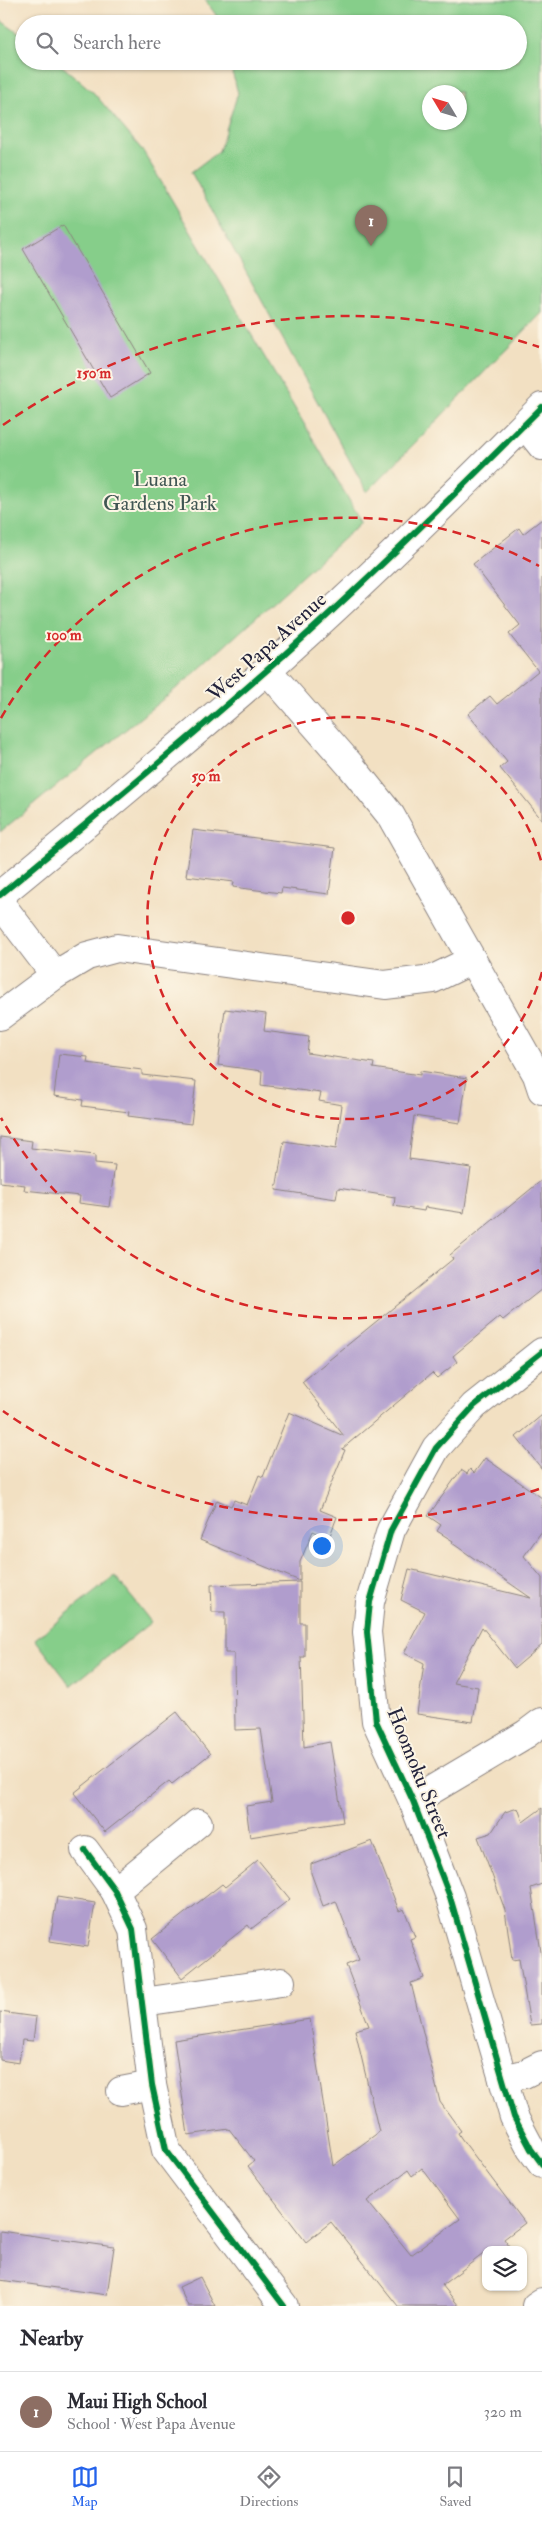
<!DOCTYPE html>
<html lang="en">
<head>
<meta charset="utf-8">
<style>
	:root { --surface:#fff; --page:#f7f7f7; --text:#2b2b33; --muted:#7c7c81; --line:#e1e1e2; --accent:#2563eb }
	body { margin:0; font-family:"IM FELL Double Pica",serif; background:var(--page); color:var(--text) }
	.controls { position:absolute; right:15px; bottom:15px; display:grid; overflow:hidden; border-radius:10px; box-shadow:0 1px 4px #0004 }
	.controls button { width:45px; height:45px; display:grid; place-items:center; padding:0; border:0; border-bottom:1px solid var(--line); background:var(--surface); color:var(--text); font:25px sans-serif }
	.compass { position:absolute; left:422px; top:85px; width:45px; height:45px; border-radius:50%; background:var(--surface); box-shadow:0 1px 4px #0004; rotate:308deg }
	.you { position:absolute; left:321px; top:1545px; width:18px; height:18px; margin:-12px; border:4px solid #fff; border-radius:50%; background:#1a73e8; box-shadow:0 0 0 8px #1a73e833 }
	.badge { display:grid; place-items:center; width:32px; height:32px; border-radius:50%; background:var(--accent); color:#fff; font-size:16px; font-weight:700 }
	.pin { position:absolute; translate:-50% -41px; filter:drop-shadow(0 1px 2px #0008) }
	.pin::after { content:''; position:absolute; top:26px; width:18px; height:15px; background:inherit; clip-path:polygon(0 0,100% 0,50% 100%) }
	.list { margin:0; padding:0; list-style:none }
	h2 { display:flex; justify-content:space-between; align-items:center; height:65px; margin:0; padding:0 20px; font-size:21px }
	h2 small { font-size:16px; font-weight:400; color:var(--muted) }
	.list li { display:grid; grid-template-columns:32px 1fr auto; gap:15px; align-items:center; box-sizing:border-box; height:80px; padding:0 20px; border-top:1px solid var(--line) }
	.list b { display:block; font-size:19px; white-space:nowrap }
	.list p { margin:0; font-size:16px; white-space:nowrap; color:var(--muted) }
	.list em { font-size:16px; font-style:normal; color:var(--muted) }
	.icon { flex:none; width:28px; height:28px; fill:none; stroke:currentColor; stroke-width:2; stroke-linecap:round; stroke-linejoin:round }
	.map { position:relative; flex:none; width:542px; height:2306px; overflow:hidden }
	.search { position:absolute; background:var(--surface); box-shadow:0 1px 4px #0004; left:15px; right:15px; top:15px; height:55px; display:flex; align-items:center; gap:12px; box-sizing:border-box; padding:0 18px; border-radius:28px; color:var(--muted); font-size:19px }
	.sheet { height:145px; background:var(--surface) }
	nav { display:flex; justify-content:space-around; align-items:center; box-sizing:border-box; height:70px; border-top:1px solid var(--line); background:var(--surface); font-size:14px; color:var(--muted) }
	nav a { display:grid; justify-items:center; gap:2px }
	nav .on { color:var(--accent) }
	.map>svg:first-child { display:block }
</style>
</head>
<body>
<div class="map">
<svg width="542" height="2306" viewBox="0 0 542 2306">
	<rect width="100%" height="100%" fill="#fcf5e5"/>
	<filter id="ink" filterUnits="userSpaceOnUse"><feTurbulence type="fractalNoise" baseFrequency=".02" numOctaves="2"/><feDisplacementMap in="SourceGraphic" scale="10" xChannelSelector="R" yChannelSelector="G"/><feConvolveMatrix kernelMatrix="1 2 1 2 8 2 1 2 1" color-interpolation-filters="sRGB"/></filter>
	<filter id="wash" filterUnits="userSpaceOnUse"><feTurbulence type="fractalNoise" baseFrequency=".0096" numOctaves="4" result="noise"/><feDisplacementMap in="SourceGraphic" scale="20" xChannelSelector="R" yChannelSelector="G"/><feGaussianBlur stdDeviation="1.12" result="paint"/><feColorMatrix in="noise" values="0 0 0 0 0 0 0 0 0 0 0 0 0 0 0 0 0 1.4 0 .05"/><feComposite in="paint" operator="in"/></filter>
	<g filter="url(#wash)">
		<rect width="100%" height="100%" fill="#f2e0c2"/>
		<g fill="#86ce8a" stroke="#547862" fill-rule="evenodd">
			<path d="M205 0H542V313L367 492 191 172 219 151 238 93 229 61H518V24H218L216 15ZM460 92V122H430V92Z"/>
			<polygon points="0,20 24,37 24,61 56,61 93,92 143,151 362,522 189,678 0,832"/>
			<polygon points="115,1576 151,1622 71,1686 35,1639"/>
		</g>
		<g id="blocks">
			<g fill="#b09dcd" fill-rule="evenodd">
				<polygon points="63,225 150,373 110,398 23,249"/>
				<polygon points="542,519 542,820 500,768 507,762 468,714 490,696 497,704 538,671 509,634 520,625 473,564 519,528 523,534"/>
				<polygon points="193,830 335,848 329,894 282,888 281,893 233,887 234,882 186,876"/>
				<polygon points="225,1009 266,1014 264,1031 309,1037 307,1053 374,1063 373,1068 420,1075 420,1071 467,1078 460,1123 414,1116 409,1159 471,1168 464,1213 425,1207 424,1211 394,1206 395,1197 338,1188 336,1199 276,1190 284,1141 336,1149 342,1105 319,1101 321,1093 261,1085 262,1071 218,1065"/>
				<polygon points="59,1054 88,1057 87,1063 142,1070 142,1075 196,1081 191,1124 128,1116 129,1112 82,1106 83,1100 54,1096"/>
				<polygon points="0,1137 32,1141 31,1148 95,1155 95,1163 115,1165 109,1207 79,1203 80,1196 24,1190 25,1185 0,1182"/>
				<polygon points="542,1180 542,1289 503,1320 500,1317 453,1356 457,1362 437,1378 432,1373 342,1449 345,1450 320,1510 337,1517 329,1538 313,1531 300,1562 300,1581 200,1540 217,1500 231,1506 234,1500 247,1505 259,1475 263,1477 289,1412 344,1436 302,1382 453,1259 450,1255"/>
				<polygon points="542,1415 542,1469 516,1437"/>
				<polygon points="485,1458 542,1498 542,1531 524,1556 542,1578 542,1645 515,1668 482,1627 453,1683 478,1687 473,1722 417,1714 424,1663 404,1653 425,1612 401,1600 409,1569 531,1598 452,1543 453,1541 437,1531 441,1525 428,1516 461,1470 467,1474 470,1469 474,1473"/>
				<polygon points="300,1582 300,1623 305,1623 305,1657 301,1657 304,1747 330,1742 343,1822 250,1837 246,1806 272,1802 261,1729 235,1730 234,1653 225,1653 225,1612 212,1612 211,1585"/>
				<polygon points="177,1712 210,1754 172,1784 169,1781 105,1832 74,1793"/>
				<polygon points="518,1808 523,1822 542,1808 542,1884 531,1888 542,1958 542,2024 530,2025 519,1959 512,1960 505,1910 478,1837 491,1833 505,1812"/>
				<path d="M372 1841 399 1911 404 1909 415 1937 410 1939 424 1978 411 1983 440 2102 461 2131 458 2133 461 2138 525 2223 504 2239 512 2250H486V2252L442 2285 459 2306H398L331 2222 306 2242 248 2166 254 2161 229 2129 188 2135 174 2040 310 2019 333 2166 379 2132 355 2030 369 2026 346 1965 359 1960 336 1901 323 1906 311 1873V1864ZM422 2168 460 2219 411 2255 367 2201 408 2170 412 2176Z"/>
				<polygon points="258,1860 290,1899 251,1929 248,1925 182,1978 152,1939 222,1884 225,1887"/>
				<polygon points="57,1897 95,1903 88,1947 50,1941"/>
				<polygon points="0,2012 36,2017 33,2041 22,2040 19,2063 0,2060"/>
				<polygon points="0,2231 114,2247 107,2295 0,2280"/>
				<polygon points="200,2277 215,2306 188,2306 179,2287"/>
			</g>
		</g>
	</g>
	<g filter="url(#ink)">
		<use href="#blocks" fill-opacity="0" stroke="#8a817e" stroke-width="1"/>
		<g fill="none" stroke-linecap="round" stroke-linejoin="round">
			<defs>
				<g id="minor">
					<polyline points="525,425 542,446"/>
					<polyline points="267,670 350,765 391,816 537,1075 542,1090"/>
					<path d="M0 895C90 821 179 747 266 671 361 587 452 497 542 407"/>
					<polyline points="0,903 55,975"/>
					<polyline points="0,1016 55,975 87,956 117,948 385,985 433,979 472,960"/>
					<polyline points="542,1352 474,1406 436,1448 391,1530 370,1602 367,1632 376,1721 413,1801 450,1897 514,2117 531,2149 542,2164"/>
					<polyline points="413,1801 526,1734 542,1722"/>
					<polyline points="85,1850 115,1891 133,1929 152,2085 166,2150 284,2306"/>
					<polyline points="115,1891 198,1823"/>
					<polyline points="143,2002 281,1982"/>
					<polyline points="503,2079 524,2074 542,2065"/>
					<polyline points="121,2091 152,2085"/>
					<polyline points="536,2306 542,2302"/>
				</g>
			</defs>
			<use href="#minor" stroke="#8a817e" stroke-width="30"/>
			<use href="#minor" stroke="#fff" stroke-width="28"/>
			<defs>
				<g id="cycleway">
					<path d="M0 895C90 821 179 747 266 671 361 587 452 497 542 407"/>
					<polyline points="542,1352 474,1406 436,1448 391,1530 370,1602 367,1632 376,1721 413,1801 450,1897 514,2117 531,2149 542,2164"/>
					<polyline points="85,1850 115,1891 133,1929 152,2085 166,2150 284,2306"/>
				</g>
			</defs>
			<use href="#cycleway" stroke="#fcf5e5" stroke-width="9"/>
			<use href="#cycleway" stroke="#00873e" stroke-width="6"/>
		</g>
	</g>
	<g fill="none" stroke="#d62828" stroke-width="2.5" stroke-dasharray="9 6">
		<path d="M542 972A201 201 0 1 1 542 864"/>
		<path d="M539 1270A401 401 0 0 1 1 1118M1 718A401 401 0 0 1 539 566"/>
		<path d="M539 1489A602 602 0 0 1 3 1411M3 425A602 602 0 0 1 539 347"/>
	</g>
	<g text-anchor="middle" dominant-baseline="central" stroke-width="4" stroke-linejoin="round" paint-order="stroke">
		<g font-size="21" fill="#405653" stroke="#fcf5e5">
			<text x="160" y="479">Luana<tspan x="160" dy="24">Gardens Park</tspan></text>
		</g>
		<g font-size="21" fill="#22223b" stroke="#fcf5e5">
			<text transform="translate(267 647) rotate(-42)">West Papa Avenue</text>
			<text transform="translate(419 1773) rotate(68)">Hoomoku Street</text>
		</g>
	</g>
	<circle cx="348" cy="918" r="8" fill="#d62828" stroke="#fcf5e5" stroke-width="2.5"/>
	<g font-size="15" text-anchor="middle" font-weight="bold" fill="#d62828" stroke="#fcf5e5" stroke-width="4" stroke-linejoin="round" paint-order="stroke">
		<text x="94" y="378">150 m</text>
		<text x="64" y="640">100 m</text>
		<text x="206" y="781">50 m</text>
	</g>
</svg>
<div class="controls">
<button><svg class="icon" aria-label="layers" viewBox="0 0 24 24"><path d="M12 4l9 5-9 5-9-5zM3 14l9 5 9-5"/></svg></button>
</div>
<svg class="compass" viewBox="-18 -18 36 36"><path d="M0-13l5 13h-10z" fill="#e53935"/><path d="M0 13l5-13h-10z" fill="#7c7c81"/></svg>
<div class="you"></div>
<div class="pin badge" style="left:371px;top:246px;background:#8d6e63">1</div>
<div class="search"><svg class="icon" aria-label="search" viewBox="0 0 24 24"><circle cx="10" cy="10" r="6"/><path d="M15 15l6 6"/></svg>Search here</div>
</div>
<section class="sheet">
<h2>Nearby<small></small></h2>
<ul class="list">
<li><span class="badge" style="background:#8d6e63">1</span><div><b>Maui High School</b><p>School · West Papa Avenue</p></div><em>320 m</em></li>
</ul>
</section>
<nav>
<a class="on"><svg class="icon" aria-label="map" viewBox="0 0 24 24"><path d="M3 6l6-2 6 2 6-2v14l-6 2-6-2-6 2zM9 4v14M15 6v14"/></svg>Map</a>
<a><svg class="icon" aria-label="directions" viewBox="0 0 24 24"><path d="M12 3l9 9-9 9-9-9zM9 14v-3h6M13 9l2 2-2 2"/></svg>Directions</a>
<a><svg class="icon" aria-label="saved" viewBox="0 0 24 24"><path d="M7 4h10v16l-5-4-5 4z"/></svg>Saved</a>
</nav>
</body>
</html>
